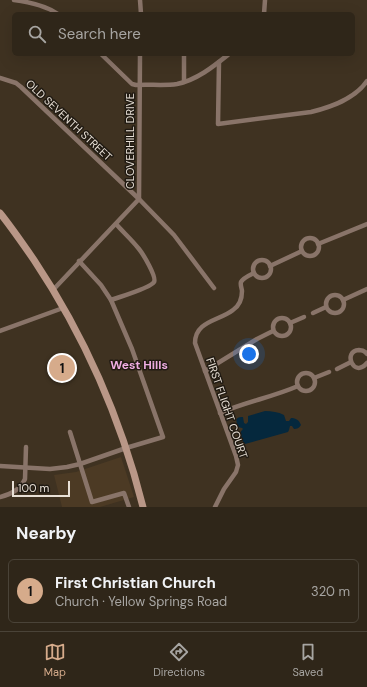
<!DOCTYPE html>
<html lang="en">
<head>
<meta charset="utf-8">
<style>
	:root { --surface:#2f2619; --page:#372e22; --text:#f1f3f6; --muted:#a7a5a2; --line:#4a4338; --accent:#d6ab8b }
	body { margin:0; font-family:"DM Sans",sans-serif; background:var(--page); color:var(--text) }
	.scale { position:absolute; left:12px; bottom:10px; width:58px; box-sizing:border-box; padding-left:4px; border:2px solid #e8e0d6; border-top:0; font-size:11px; line-height:14px; white-space:nowrap; color:#e8e0d6; -webkit-text-stroke:3px #211b13; paint-order:stroke }
	.you { position:absolute; left:249px; top:354px; width:14px; height:14px; margin:-10px; border:3px solid #fff; border-radius:50%; background:#1a73e8; box-shadow:0 0 0 6px #1a73e833 }
	.badge { display:grid; place-items:center; width:26px; height:26px; border-radius:50%; background:var(--accent); color:#111; font-size:13px; font-weight:700 }
	.pin { position:absolute; translate:-50% -50%; border:2px solid #fff; box-shadow:0 1px 4px #0006 }
	.list { margin:0; padding:0; list-style:none }
	h2 { display:flex; justify-content:space-between; align-items:center; height:52px; margin:0; padding:0 16px; font-size:17px }
	h2 small { font-size:13px; font-weight:400; color:var(--muted) }
	.list li { display:grid; grid-template-columns:26px 1fr auto; gap:12px; align-items:center; box-sizing:border-box; height:64px; margin:0 8px 8px; padding:0 8px; border:1px solid var(--line); border-radius:6px }
	.list b { display:block; font-size:15px; white-space:nowrap }
	.list p { margin:0; font-size:13px; white-space:nowrap; color:var(--muted) }
	.list em { font-size:13px; font-style:normal; color:var(--muted) }
	.icon { flex:none; width:22px; height:22px; fill:none; stroke:currentColor; stroke-width:2; stroke-linecap:round; stroke-linejoin:round }
	.map { position:relative; flex:none; width:367px; height:507px; overflow:hidden }
	.search { position:absolute; background:var(--surface); box-shadow:0 4px 16px #0002; left:12px; right:12px; top:12px; height:44px; display:flex; align-items:center; gap:10px; box-sizing:border-box; padding:0 14px; border-radius:6px; color:var(--muted); font-size:15px }
	.sheet { height:124px; background:var(--surface) }
	nav { display:flex; justify-content:space-around; align-items:center; box-sizing:border-box; height:56px; border-top:1px solid var(--line); background:var(--surface); font-size:11px; color:var(--muted) }
	nav a { display:grid; justify-items:center; gap:2px }
	nav .on { color:var(--accent) }
	.map>svg:first-child { display:block }
</style>
</head>
<body>
<div class="map">
<svg width="367" height="507" viewBox="0 0 367 507">
	<rect width="100%" height="100%" fill="#3f3221"/>
	<polygon fill="#4c3a24" points="121,457 134,497 100,507 62,507 54,475 76,472"/>
	<path fill="#05283d" d="M265 411C272 411 278 412 284 415L286 421H289L291 418C296 418 299 420 301 425 299 428 297 429 294 429L292 426H290L289 430 288 432 245 444C241 440 238 433 243 429L242 428 238 427C237 422 233 417 243 417L244 423 246 424 248 422V416Z"/>
	<g fill="none" stroke-linecap="round" stroke-linejoin="round">
		<g stroke="#897469" stroke-width="4.5">
			<path d="M14 0C29 2 45 5 58 14"/>
			<polyline points="140,0 141,14"/>
			<polyline points="264,14 265,0"/>
			<path d="M101 54 132 84 136 85C149 84 164 86 177 84 197 80 214 66 229 54"/>
			<path d="M219 62 218 124 311 112C331 107 355 99 367 81"/>
			<polyline points="0,78 16,83 21,87 139,199 174,235 214,288"/>
			<polyline points="184,82 184,54"/>
			<circle cx="310" cy="247" r="9"/>
			<polyline points="318,244 367,224"/>
			<circle cx="262" cy="269" r="9"/>
			<polyline points="270,266 302,251"/>
			<polyline points="53,290 139,199 140,54"/>
			<circle cx="335" cy="304" r="9"/>
			<path d="M111 300C119 297 151 288 154 282 157 277 143 254 139 249 132 240 123 232 116 224"/>
			<polyline points="343,300 367,289"/>
			<polyline points="313,313 326,307"/>
			<circle cx="282" cy="327" r="9"/>
			<polyline points="290,323 304,317"/>
			<polyline points="0,331 63,308"/>
			<path d="M367 354C365 351 362 350 359 350 342 351 354 379 367 363"/>
			<polyline points="337,369 351,362"/>
			<polyline points="205,371 257,339 273,331"/>
			<circle cx="306" cy="382" r="9"/>
			<polyline points="314,378 329,372"/>
			<path d="M220 413C245 402 273 397 298 386"/>
			<polyline points="70,432 92,502 124,493 129,507"/>
			<polyline points="0,466 50,469 67,467 80,464 126,448 163,437 132,349 111,300 101,285 79,261"/>
			<path d="M0 497C11 494 20 490 25 479L26 447"/>
			<path d="M215 507 224 489 236 472 238 465 236 456 195 343C195 321 219 321 233 310 239 306 242 299 242 291 242 289 240 285 241 282 243 278 250 275 254 273"/>
		</g>
		<path stroke="#b99787" stroke-width="7" d="M0 213C12 228 23 244 34 260 84 335 121 419 143 507"/>
	</g>
	<g text-anchor="middle" dominant-baseline="central" stroke-width="3" stroke-linejoin="round" paint-order="stroke">
		<g font-size="11" fill="#e8e0d6" stroke="#211b13">
			<text transform="translate(69 120) rotate(43)">OLD SEVENTH STREET</text>
			<text transform="translate(130 141) rotate(-90)">CLOVERHILL DRIVE</text>
			<text transform="translate(227 408) rotate(71)">FIRST FLIGHT COURT</text>
		</g>
		<g font-size="12" font-weight="bold" fill="#eeade1" stroke="#211b13">
			<text x="139" y="365">West Hills</text>
		</g>
	</g>
</svg>
<div class="scale">100 m</div>
<div class="you"></div>
<div class="pin badge" style="left:62px;top:368px">1</div>
<div class="search"><svg class="icon" aria-label="search" viewBox="0 0 24 24"><circle cx="10" cy="10" r="6"/><path d="M15 15l6 6"/></svg>Search here</div>
</div>
<section class="sheet">
<h2>Nearby<small></small></h2>
<ul class="list">
<li><span class="badge">1</span><div><b>First Christian Church</b><p>Church · Yellow Springs Road</p></div><em>320 m</em></li>
</ul>
</section>
<nav>
<a class="on"><svg class="icon" aria-label="map" viewBox="0 0 24 24"><path d="M3 6l6-2 6 2 6-2v14l-6 2-6-2-6 2zM9 4v14M15 6v14"/></svg>Map</a>
<a><svg class="icon" aria-label="directions" viewBox="0 0 24 24"><path d="M12 3l9 9-9 9-9-9zM9 14v-3h6M13 9l2 2-2 2"/></svg>Directions</a>
<a><svg class="icon" aria-label="saved" viewBox="0 0 24 24"><path d="M7 4h10v16l-5-4-5 4z"/></svg>Saved</a>
</nav>
</body>
</html>
